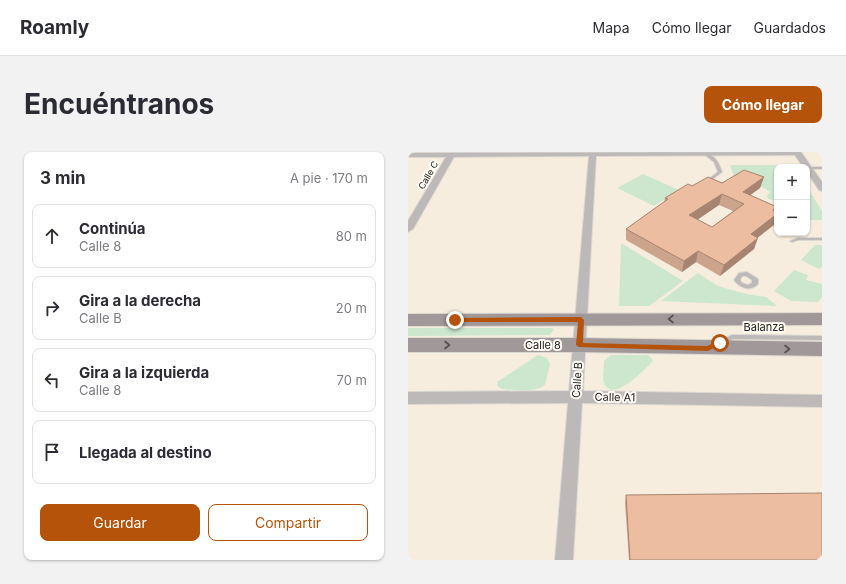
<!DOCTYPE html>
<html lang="es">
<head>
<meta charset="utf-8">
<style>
	:root { --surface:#fff; --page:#f2f2f3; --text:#2b2b33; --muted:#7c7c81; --line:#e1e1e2; --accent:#b45309 }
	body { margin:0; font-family:Inter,sans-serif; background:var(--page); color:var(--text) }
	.controls { position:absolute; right:12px; top:12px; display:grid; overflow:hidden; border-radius:8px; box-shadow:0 1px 3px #0004 }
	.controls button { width:36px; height:36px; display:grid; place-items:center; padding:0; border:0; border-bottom:1px solid var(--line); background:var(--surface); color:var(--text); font:20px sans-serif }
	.stop { position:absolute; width:12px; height:12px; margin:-9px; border:3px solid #b45309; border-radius:50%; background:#fff }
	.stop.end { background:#b45309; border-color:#fff; box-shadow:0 1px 4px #0008 }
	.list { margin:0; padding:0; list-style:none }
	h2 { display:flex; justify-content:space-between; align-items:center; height:52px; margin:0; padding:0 16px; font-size:17px }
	h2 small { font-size:13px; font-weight:400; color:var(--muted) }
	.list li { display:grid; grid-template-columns:26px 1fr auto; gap:12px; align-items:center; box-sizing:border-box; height:64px; margin:0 8px 8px; padding:0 8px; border:1px solid var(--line); border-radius:8px }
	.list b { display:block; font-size:15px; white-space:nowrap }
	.list p { margin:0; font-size:13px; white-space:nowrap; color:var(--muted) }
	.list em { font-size:13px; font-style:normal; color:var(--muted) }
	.actions { display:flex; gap:8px; padding:12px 16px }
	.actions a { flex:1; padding:9px 0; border:1px solid var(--accent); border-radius:8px; text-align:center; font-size:14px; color:var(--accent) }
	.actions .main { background:var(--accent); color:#fff }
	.icon { flex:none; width:22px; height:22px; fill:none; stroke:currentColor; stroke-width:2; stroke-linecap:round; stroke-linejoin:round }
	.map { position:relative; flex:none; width:414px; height:408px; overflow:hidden; border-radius:8px }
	header { display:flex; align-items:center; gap:24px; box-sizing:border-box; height:56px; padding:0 20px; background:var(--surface); border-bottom:1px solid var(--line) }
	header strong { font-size:19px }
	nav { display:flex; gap:22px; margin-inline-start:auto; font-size:14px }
	.intro { display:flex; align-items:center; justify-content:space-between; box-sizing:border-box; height:96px; padding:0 24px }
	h1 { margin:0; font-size:28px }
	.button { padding:10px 18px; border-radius:8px; background:var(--accent); color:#fff; font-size:14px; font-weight:700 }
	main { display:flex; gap:24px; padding:0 24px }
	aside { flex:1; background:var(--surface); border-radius:8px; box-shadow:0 1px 3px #0004 }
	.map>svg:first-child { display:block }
</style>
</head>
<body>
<header>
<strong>Roamly</strong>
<nav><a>Mapa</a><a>Cómo llegar</a><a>Guardados</a></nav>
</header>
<div class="intro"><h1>Encuéntranos</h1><a class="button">Cómo llegar</a></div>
<main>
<aside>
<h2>3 min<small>A pie · 170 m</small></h2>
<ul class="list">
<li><svg class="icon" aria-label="ahead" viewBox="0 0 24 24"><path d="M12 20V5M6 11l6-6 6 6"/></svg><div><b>Continúa</b><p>Calle 8</p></div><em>80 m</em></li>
<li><svg class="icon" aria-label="right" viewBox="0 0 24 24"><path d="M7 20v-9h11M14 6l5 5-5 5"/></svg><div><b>Gira a la derecha</b><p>Calle B</p></div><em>20 m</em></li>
<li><svg class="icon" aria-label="left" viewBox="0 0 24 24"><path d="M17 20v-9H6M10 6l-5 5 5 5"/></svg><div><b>Gira a la izquierda</b><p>Calle 8</p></div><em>70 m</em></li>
<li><svg class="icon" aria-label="arrive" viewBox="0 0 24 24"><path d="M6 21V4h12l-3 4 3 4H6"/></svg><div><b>Llegada al destino</b></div></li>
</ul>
<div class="actions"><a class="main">Guardar</a><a>Compartir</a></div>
</aside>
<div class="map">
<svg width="414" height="408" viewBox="0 0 414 408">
	<rect width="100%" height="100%" fill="#fffbf4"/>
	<path fill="#f6edde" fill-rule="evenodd" d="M0 0H414V408H0ZM369 15H399V81H369Z"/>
	<g fill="#cce7ce">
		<polygon points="322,13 385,13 387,15 369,15 369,51 358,45 362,40 338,25 328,30"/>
		<polygon points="235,22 271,38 246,54 209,36"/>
		<polygon points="399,35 414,59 414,68 399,68"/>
		<polygon points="213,91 275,129 241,154 211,154"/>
		<polygon points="407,93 414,93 414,115 411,117 393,108"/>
		<polygon points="386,118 400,123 398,128 414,132 414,145 410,150 383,149 366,139"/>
		<polygon points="290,121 310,134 338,142 358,145 369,154 253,149"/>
		<polygon points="0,176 143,176 146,177 142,183 0,184"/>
		<path d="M130 203 139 206 142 212 137 233C126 241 108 238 94 237L90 235 89 230Z"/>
		<path d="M203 203H240L245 208 244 210C237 217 205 252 196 231 194 226 196 216 196 209Z"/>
	</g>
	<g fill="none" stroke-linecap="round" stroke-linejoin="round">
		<defs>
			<g id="lane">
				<path d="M297 1C307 3 311 11 314 20L298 32H297V30L310 20 306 10 297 3Z"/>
				<rect x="400" y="15" width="14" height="2"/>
				<polygon points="390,86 414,86 414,88 390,88 384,90 382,89"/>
				<path d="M339 120 350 127V132C342 140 332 136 326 128L331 121ZM334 124H338L344 128V131L340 133 334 131 332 128Z"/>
				<polygon points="324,183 414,184 414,188 325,187 313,194 309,194 308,192 309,190"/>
			</g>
			<polygon id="street" points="393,0 414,30 414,39 411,38 399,20 399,15 395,15 387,3 188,4 175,239 414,243 414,255 174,251 165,408 147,408 160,251 0,252 0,240 161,239 181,4 46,5 5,77 0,80 0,69 38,5 0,5 0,1"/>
			<g id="secondary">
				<polygon points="414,161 414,173 0,174 0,162"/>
				<polygon points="0,186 171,186 414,190 414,204 171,200 0,200"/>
			</g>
		</defs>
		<use href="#lane" stroke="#dcd8d2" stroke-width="2"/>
		<use href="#street" stroke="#dcd8d2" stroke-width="2"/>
		<use href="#secondary" stroke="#dcd8d2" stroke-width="2"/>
		<use href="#lane" fill="#beb9b9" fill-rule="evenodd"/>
		<use href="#street" fill="#beb9b9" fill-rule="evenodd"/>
		<use href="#secondary" fill="#a09899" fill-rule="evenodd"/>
	</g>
	<g fill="#cca38b" fill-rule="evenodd">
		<path d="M356 25 352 36 342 43 369 55 367 58V72L349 86 346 97 312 124 288 110 274 120 218 88V77L256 50 257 46 284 34ZM311 53 325 59 304 75 289 67Z"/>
		<polygon points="218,343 414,408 221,408 217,351"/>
	</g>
	<g fill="#a68471">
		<polygon points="356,25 352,36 333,50 335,40"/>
		<polygon points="314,42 311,53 279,75 281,63"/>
		<polygon points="369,55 365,66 369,62 369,67 367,72 339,94 343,82 365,58"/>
		<polygon points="350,86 346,97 312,124 316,113"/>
		<polygon points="290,99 288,110 274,120 276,109"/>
	</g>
	<g fill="#edbda2" stroke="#a68471" fill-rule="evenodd">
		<path d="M336 18 356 25 335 40 369 55 365 58 369 59V62L343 82 350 86 316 113 290 99 276 109 218 77 260 47 257 46 280 32 284 34 300 25 314 31ZM314 42 336 52 304 75 281 63Z"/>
		<polygon points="414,341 414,408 222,408 218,343"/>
	</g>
	<defs><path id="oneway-chevron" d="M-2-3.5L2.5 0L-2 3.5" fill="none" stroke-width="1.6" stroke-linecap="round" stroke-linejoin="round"/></defs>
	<g stroke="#54514f">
		<use href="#oneway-chevron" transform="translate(263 167) rotate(180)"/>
		<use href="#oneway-chevron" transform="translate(39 193)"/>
		<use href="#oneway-chevron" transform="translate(379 197)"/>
	</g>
	<polygon fill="#b45309" points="173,165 176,168 175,191 299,194 312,188 315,191 300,199 171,195 168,193 170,170 47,170 44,168 47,166"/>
	<g text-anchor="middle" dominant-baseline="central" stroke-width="4" stroke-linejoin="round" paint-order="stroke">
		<g font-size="9" fill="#22211e" stroke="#fffbf4">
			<text transform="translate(20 23) rotate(-60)">Calle C</text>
		</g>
		<g font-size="11" fill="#22211e" stroke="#fffbf4">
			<text x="356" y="175">Balanza</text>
			<text x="135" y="193">Calle 8</text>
			<text transform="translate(169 228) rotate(-86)">Calle B</text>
			<text transform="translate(207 245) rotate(1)">Calle A1</text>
		</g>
	</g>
</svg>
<div class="controls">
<button>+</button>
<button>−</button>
</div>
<div class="stop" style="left:312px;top:191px"></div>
<div class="stop end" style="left:47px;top:168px"></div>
</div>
</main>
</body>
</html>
